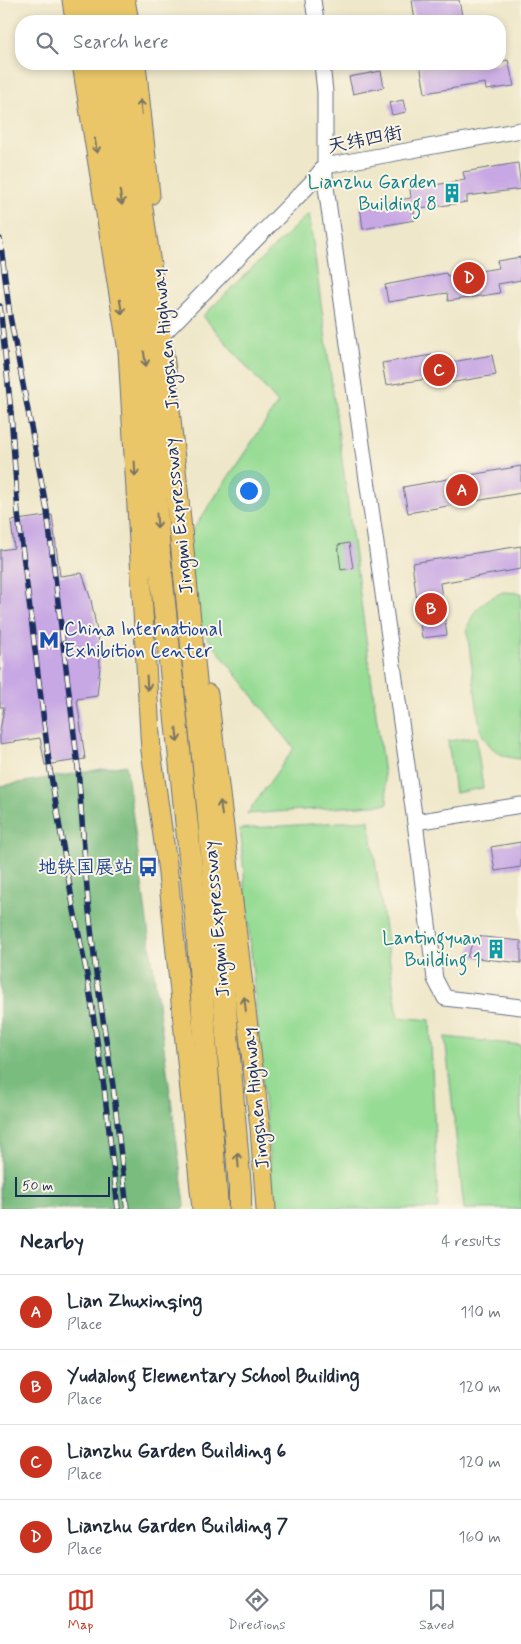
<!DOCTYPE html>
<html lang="en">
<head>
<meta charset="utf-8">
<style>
	:root { --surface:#fff; --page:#f6f6f7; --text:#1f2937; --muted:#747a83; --line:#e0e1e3; --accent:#c8321e }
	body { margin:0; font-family:Mynerve,"LXGW WenKai TC",sans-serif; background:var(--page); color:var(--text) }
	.scale { position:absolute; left:15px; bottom:12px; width:95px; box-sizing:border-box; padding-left:5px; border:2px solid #1b2f5e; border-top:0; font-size:14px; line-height:18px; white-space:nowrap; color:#1b2f5e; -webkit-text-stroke:4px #fcf5e5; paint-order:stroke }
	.you { position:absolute; left:248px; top:490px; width:18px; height:18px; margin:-12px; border:4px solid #fff; border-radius:50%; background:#1a73e8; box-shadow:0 0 0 8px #1a73e833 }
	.badge { display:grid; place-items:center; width:32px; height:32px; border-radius:50%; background:var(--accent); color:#fff; font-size:16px; font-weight:700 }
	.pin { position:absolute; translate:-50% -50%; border:2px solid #fff; box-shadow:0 1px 5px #0006 }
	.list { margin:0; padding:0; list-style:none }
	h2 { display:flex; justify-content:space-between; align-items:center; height:65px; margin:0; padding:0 20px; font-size:21px }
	h2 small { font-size:16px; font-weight:400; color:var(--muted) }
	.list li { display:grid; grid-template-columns:32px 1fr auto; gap:15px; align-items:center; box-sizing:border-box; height:75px; padding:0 20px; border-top:1px solid var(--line) }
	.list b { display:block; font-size:19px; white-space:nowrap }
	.list p { margin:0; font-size:16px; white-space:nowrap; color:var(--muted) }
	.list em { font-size:16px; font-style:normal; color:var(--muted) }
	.icon { flex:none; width:28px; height:28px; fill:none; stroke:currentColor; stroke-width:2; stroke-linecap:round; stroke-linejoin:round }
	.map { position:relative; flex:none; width:521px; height:1209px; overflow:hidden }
	.search { position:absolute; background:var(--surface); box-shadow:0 2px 8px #0003; left:15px; right:15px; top:15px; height:55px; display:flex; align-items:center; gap:12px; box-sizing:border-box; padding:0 18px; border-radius:20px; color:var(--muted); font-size:19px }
	.sheet { height:365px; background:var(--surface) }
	nav { display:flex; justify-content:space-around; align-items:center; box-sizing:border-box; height:70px; border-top:1px solid var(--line); background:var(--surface); font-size:14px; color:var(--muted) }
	nav a { display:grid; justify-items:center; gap:2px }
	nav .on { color:var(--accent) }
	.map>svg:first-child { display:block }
</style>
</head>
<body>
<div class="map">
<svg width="521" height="1209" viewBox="0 0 521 1209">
	<rect width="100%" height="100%" fill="#fcf5e5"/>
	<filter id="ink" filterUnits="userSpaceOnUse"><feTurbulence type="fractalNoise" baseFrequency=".02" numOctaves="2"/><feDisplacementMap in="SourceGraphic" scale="10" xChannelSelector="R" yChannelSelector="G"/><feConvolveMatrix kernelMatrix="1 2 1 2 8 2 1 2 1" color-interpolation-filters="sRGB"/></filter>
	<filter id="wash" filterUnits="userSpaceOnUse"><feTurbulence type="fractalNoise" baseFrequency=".0096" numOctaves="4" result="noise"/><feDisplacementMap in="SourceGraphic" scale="20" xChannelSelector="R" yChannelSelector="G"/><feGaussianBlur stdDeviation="1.12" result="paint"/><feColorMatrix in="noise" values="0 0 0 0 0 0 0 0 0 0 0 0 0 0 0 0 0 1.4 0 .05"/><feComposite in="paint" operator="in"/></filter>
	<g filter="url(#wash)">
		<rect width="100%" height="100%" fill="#eee7c9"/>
		<g fill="#97dc95" stroke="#59867a">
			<polygon points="309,213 388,804 247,814 294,748 185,609 178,552 278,403 203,316"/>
			<path d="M503 592 521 593V759C500 758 488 748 480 729L467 630C473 608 483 601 503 592Z"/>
			<polygon points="476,737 483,788 455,793 448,741"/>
			<polygon points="369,820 398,1017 430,1020 438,1209 274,1209 243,863 239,829"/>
			<polygon points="445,1037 521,1045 521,1209 464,1209"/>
		</g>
		<polygon fill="#79bc7e" stroke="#4a766e" points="126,765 185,1204 184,1209 0,1209 0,786"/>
		<g id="blocks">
			<g fill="#c7a7e4">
				<polygon points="412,0 459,0 463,21 415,21"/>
				<polygon points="508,60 514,86 486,90 485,83 425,93 420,64 470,64 470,66 500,64 500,62"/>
				<polygon points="381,71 384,87 353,94 349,77"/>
				<polygon points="403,100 406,112 392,115 389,103"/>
				<polygon points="518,163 521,189 467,196 467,202 414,210 415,220 363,229 360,206 411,198 410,189 465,180 463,172"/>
				<polygon points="521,257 521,280 498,284 500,293 448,301 447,293 388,302 385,285 446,273 447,276 499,268 497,261"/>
				<polygon points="439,354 441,364 492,355 496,375 443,384 441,377 386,385 382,363"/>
				<polygon points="521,466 521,493 408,513 403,487"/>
				<polygon points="52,515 60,576 82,573 91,600 99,642 100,667 97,696 77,699 85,759 45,765 40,738 0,744 0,731 4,707 0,707 0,550 14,548 11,521"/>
				<polygon points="349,543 353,568 341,570 338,545"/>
				<polygon points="521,546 521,569 440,583 447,635 422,638 412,563"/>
				<polygon points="521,842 521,867 495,871 491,847"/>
				<polygon points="475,936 521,941 521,963 467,957"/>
			</g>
		</g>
	</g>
	<g filter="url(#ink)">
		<use href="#blocks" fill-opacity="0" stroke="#656f83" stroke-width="1"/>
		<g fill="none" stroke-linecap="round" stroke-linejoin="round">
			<defs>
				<g id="minor">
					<polyline points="313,0 316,21"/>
					<polyline points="322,64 325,92 325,180 415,822 435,979 445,998 521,1007"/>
					<polyline points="165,332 310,184 325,166 521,130"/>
					<polyline points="415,822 521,805"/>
				</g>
				<g id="major">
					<polyline points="72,0 75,21"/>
					<polyline points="125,0 129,21"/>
					<polyline points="82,64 128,351 151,751 167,864 202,1209"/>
					<polyline points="136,64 150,195"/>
					<polyline points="208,694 260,1127 266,1209"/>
				</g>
				<g id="highway">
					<polyline points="91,0 94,21"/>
					<polyline points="112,0 115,21"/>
					<polyline points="101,64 148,376 159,553 197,926 217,1209"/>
					<polyline points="121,64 165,374 208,807 240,1188 240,1209"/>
				</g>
			</defs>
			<use href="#minor" stroke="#656f83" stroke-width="17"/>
			<use href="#major" stroke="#656f83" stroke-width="21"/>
			<use href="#highway" stroke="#656f83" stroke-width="24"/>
			<use href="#minor" stroke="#fff" stroke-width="15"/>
			<use href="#major" stroke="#eac669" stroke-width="19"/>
			<use href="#highway" stroke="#eac669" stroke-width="22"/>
			<defs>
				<g id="rail">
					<polyline points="0,239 10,316 47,511 78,767 88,902 96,973 113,1086 127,1209"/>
					<polyline points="0,306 11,412 18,514 50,770 73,905 87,975 104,1087 118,1209"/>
				</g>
			</defs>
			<use href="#rail" stroke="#1b2f5e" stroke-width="5.5"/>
			<use href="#rail" stroke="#fcf5e5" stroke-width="4" stroke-dasharray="11" stroke-linecap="butt"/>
		</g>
		<defs><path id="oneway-shaft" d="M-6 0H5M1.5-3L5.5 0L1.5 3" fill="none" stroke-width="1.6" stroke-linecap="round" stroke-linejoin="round" transform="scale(1.25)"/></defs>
		<g stroke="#787363">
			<use href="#oneway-shaft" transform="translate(141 107) rotate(-96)"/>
			<use href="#oneway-shaft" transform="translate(96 146) rotate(81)"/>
			<use href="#oneway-shaft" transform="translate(121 198) rotate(81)"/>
			<use href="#oneway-shaft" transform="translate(121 307) rotate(81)"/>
			<use href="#oneway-shaft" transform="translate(145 359) rotate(81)"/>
			<use href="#oneway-shaft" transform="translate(135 469) rotate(87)"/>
			<use href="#oneway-shaft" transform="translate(157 521) rotate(86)"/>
			<use href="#oneway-shaft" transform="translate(147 683) rotate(87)"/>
			<use href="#oneway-shaft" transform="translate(177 735) rotate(84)"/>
			<use href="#oneway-shaft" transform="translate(221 808) rotate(-97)"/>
			<use href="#oneway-shaft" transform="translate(245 1004) rotate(-97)"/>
			<use href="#oneway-shaft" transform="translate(238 1160) rotate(-95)"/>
		</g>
	</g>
	<defs>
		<symbol id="building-bare" viewBox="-9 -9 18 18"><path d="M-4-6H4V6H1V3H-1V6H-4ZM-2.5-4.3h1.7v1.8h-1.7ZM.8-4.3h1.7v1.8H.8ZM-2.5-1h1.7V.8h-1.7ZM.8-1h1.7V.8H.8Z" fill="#0f9aa8" stroke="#fcf5e5" stroke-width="2.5" paint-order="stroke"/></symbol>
		<symbol id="metro-bare" viewBox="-9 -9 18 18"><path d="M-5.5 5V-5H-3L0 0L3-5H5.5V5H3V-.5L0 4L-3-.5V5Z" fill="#1a4fb4" stroke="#fcf5e5" stroke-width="2.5" paint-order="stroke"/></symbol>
		<symbol id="bus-bare" viewBox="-9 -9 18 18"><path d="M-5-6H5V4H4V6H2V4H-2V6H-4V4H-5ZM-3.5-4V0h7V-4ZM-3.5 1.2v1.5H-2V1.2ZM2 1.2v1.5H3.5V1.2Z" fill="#1a4fb4" stroke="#fcf5e5" stroke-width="2.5" paint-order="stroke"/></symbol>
	</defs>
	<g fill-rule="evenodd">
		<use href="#building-bare" x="438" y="179" width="28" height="28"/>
		<use href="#metro-bare" x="35" y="626" width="28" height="28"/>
		<use href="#bus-bare" x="134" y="853" width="28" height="28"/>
		<use href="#building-bare" x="482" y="935" width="28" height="28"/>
	</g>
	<g text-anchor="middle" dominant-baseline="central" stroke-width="4" stroke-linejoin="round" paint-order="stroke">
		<g font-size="19" fill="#1b2f5e" stroke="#fcf5e5">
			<text transform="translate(365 140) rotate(-11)">天纬四街</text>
			<text transform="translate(166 339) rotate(-96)">Jingshen Highway</text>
			<text transform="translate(179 516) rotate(-96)">Jingmi Expressway</text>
			<text transform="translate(217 919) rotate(-95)">Jingmi Expressway</text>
			<text transform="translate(256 1098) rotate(-96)">Jingshen Highway</text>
		</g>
		<g font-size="19" fill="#0d838f" stroke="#fcf5e5" text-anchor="end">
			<text x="437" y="182">Lianzhu Garden<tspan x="437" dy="22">Building 8</tspan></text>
			<text x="481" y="938">Lantingyuan<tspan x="481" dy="22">Building 1</tspan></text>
		</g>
		<g font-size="19" fill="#164399" stroke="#fcf5e5" text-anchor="start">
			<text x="64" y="629">China International<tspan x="64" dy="22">Exhibition Center</tspan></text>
			<text x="133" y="867" text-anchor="end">地铁国展站</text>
		</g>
	</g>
</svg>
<div class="scale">50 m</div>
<div class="you"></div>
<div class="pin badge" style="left:462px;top:490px">A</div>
<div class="pin badge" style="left:431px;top:609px">B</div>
<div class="pin badge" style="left:439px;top:370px">C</div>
<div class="pin badge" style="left:469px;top:278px">D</div>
<div class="search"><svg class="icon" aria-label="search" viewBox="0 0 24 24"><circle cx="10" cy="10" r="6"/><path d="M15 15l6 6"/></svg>Search here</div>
</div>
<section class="sheet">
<h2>Nearby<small>4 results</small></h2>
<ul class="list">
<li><span class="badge">A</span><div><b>Lian Zhuxinqing</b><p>Place</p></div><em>110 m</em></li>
<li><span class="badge">B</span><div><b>Yudalong Elementary School Building</b><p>Place</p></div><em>120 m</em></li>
<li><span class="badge">C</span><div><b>Lianzhu Garden Building 6</b><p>Place</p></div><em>120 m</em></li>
<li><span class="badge">D</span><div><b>Lianzhu Garden Building 7</b><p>Place</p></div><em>160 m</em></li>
</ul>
</section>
<nav>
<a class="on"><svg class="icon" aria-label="map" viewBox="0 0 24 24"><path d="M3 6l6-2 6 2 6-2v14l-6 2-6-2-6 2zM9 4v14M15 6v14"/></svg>Map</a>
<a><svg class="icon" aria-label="directions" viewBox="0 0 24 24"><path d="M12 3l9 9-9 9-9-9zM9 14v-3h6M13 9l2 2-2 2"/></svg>Directions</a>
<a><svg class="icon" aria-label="saved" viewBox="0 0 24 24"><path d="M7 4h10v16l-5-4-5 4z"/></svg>Saved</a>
</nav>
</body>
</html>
